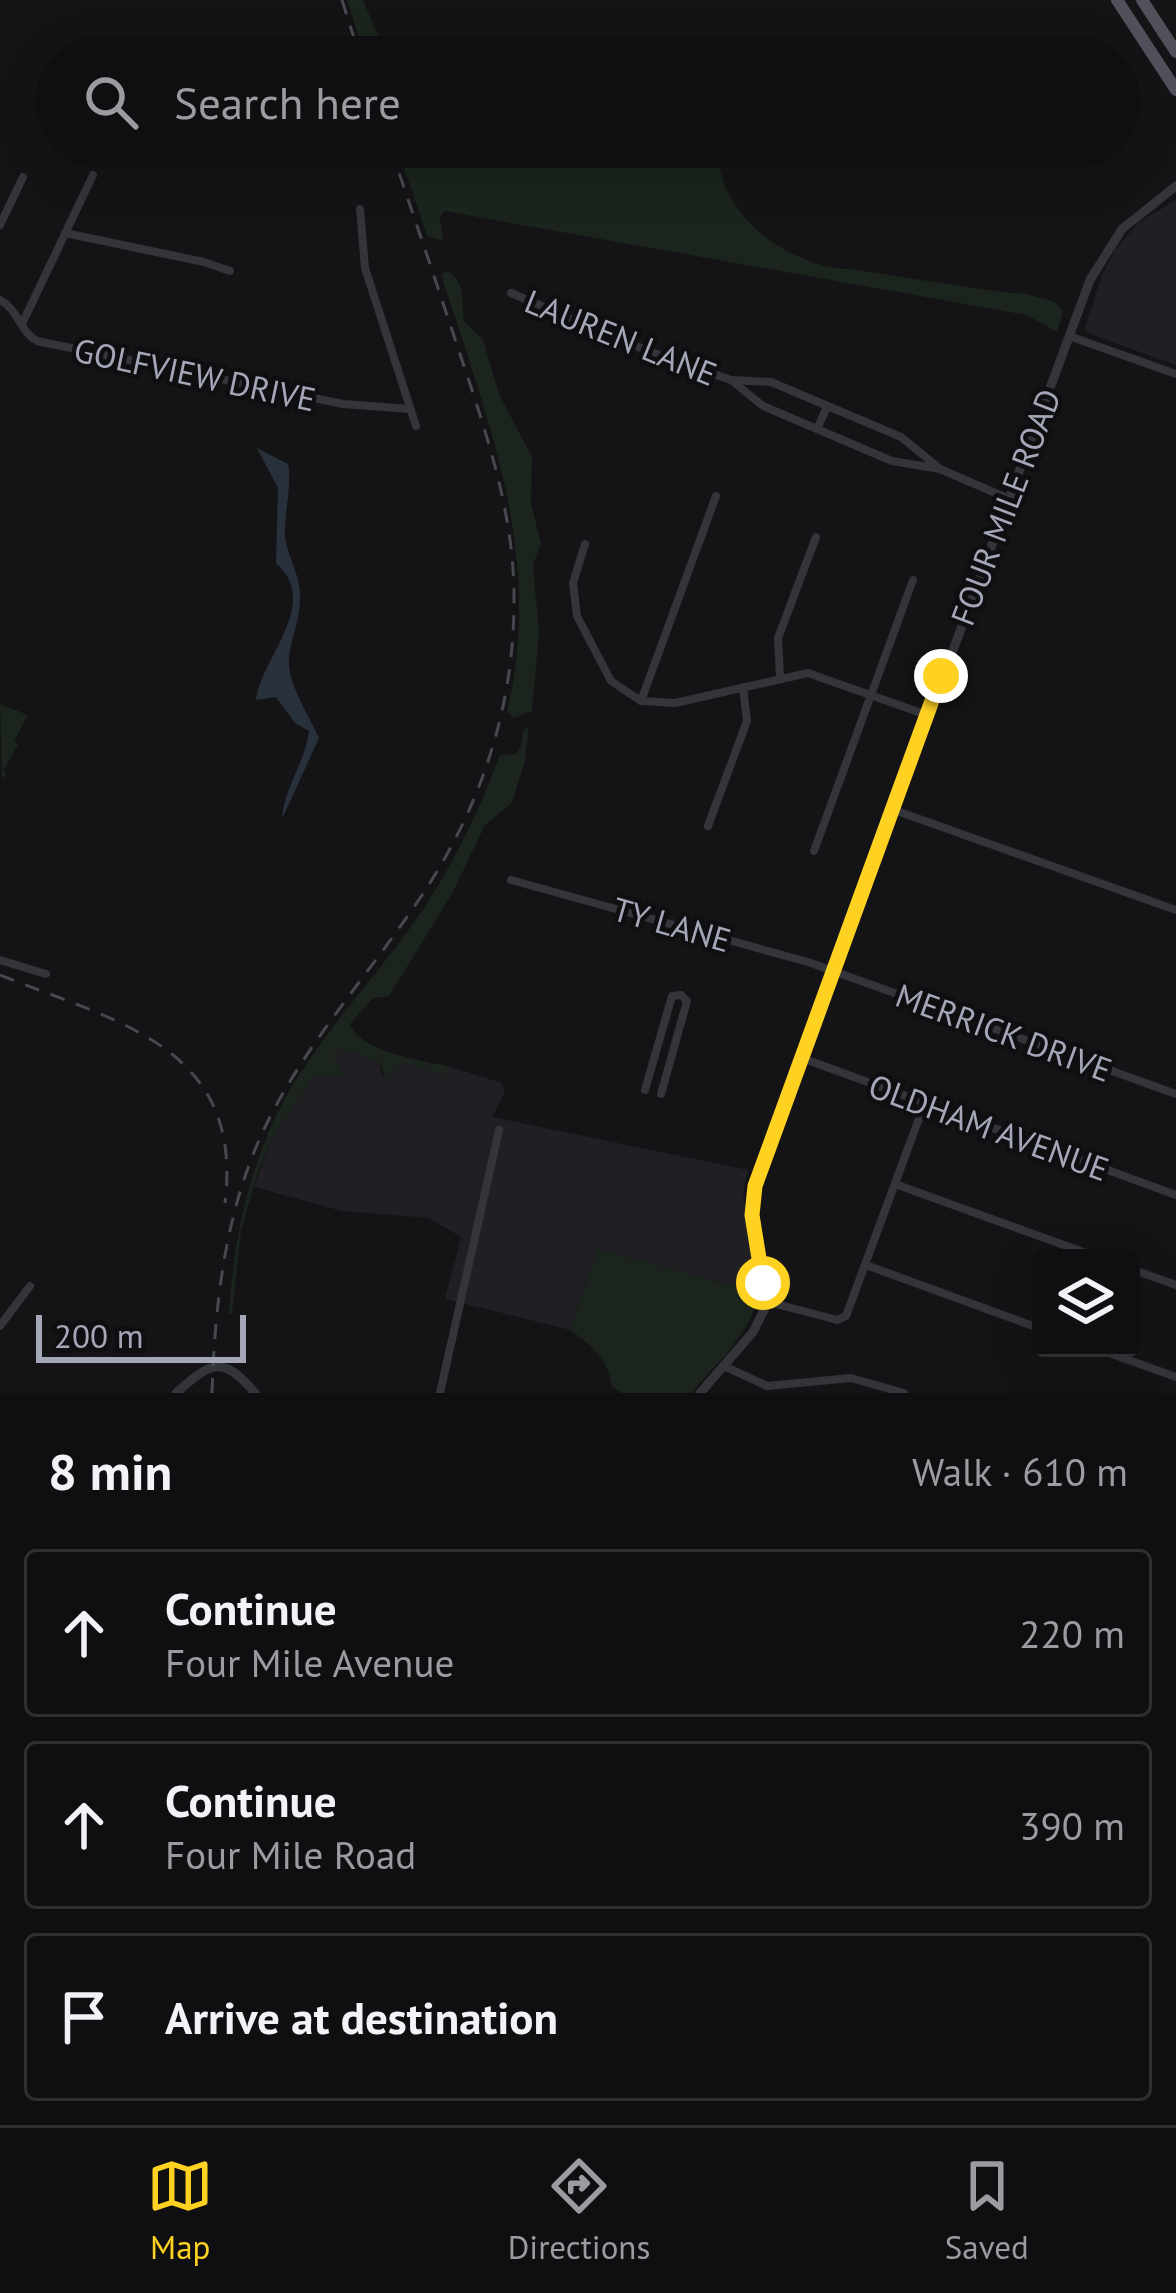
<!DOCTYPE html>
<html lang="en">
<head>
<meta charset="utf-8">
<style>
	:root { --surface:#0f0e10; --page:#181719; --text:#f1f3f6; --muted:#9b9c9f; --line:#2f2e30; --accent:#ffd222 }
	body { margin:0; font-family:"PT Sans",sans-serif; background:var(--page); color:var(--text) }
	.controls { position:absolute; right:36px; bottom:36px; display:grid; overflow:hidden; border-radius:12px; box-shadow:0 12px 48px #0002 }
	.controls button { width:108px; height:108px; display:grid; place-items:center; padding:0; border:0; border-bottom:3px solid var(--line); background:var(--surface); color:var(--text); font:60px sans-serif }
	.scale { position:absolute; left:36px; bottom:30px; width:210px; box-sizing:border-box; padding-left:12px; border:6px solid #a4a7b7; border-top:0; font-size:33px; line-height:42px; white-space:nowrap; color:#a4a7b7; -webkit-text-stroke:9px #0f0e11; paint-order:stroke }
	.stop { position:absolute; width:36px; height:36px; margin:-27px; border:9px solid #ffd222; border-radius:50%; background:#fff }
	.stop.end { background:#ffd222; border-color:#fff; box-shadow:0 3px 12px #0008 }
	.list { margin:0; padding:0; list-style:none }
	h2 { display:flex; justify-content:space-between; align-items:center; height:156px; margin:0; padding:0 48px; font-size:51px }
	h2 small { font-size:39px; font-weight:400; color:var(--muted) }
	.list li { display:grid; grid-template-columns:78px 1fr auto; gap:36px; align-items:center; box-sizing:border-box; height:168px; margin:0 24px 24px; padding:0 24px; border:3px solid var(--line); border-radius:12px }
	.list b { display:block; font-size:45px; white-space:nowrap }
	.list p { margin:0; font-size:39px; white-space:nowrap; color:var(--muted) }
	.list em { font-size:39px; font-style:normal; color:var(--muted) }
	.icon { flex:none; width:66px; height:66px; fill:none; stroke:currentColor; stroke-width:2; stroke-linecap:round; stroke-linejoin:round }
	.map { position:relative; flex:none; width:1176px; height:1393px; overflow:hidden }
	.search { position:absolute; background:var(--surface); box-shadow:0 12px 48px #0002; left:36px; right:36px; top:36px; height:132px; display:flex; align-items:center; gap:30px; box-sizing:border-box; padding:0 42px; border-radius:66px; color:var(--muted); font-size:45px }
	.sheet { height:732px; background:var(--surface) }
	nav { display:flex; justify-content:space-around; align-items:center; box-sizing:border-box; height:168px; border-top:3px solid var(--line); background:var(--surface); font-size:33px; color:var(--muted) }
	nav a { display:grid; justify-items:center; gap:6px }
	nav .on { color:var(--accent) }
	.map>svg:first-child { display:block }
</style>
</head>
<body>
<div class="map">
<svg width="1176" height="1393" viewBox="0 0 1176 1393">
	<rect width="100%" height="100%" fill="#141316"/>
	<g fill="#201f23">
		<polygon points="1176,200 1176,365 1087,333 1085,328 1103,273 1115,250 1138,223"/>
		<polygon points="342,1049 380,1062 382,1077 400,1062 438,1072 449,1071 448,1066 502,1083 505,1092 492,1117 748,1170 743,1192 756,1292 598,1249 570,1330 445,1299 461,1237 429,1218 342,1211 254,1187 270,1141 315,1074 320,1071 345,1076 332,1058 334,1052"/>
	</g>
	<g fill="#1b241d">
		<polygon points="347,0 363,0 381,43 402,57 365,57"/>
		<path d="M397 147H522L611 152 625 147H719C715 202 764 245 812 262 831 269 856 269 877 273 926 280 975 290 1025 294L1053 301 1063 311 1057 332 1026 315 444 211 440 218 443 241 427 236Z"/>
		<path d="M449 271C468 289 460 300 464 321L483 340 499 394 532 457 531 503 541 543 533 565 539 632 532 711 514 718 507 712C544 554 488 422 441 274Z"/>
		<polygon points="0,704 28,715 14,741 18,745 4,769 6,776 2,778"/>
		<path d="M529 726 525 760 512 803 485 825 452 894 389 996 373 998 350 1024C363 1053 419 1060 448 1066L449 1071 445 1075 400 1062 385 1078 380 1062 342 1049 334 1052 333 1058 345 1076 315 1074 270 1141 256 1178 241 1231 232 1314H229C233 1252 243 1194 267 1136 298 1058 364 993 412 925 450 872 477 816 500 755L516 754 521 747 523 731Z"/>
		<path d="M598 1249 756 1292C761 1323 711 1370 691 1393H622L612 1387C609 1361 591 1344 570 1330Z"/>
	</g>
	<path fill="#28303b" d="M257 448 288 464C292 487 285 507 285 530 284 550 296 566 299 585 303 609 295 627 290 650 283 678 308 713 319 738L282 819C284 786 305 764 309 731L295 723 276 697 256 700C261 657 322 604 276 563L278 488Z"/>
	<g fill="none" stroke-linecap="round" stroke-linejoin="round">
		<g stroke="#34343b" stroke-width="8">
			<polyline points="360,209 365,268 416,426"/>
			<polyline points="0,225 23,177"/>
			<polyline points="65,233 204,262 230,271"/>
			<polyline points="511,293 648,351 731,380 763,406 892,461 940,469 1007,498"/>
			<path d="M0 300C19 310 19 331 37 341L343 404 410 409"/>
			<polyline points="22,324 93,175"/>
			<polyline points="1069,336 1176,374"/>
			<polyline points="731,380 771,382 901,437 939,468"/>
			<polyline points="817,429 827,407"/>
			<polyline points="585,544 573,583 577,616 611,681 641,701 675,703 808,673 927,715"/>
			<polyline points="780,676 778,638 816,537"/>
			<polyline points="641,701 716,496"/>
			<polyline points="894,810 1176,910"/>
			<polyline points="708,826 747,721 743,687"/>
			<polyline points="814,851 913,580"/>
			<polyline points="511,880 808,962 1176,1094"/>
			<polyline points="0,960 46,974"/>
			<polyline points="802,1058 1176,1195"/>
			<polyline points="645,1090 672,996 681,995 687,1001 661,1094"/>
			<polyline points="895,1184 1100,1258"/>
			<polyline points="866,1265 1041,1329"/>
			<polyline points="1131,1269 1176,1285"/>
			<polyline points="765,1301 837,1320 846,1316 924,1105"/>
			<polyline points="0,1326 30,1286"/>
			<polyline points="1095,1348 1176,1377"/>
			<polyline points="724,1366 767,1386 851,1378 904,1393"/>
			<polyline points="440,1393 499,1130"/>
		</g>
		<g stroke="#34343b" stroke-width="9">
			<path d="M176 1393C211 1362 222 1354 255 1393"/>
			<polyline points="700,1393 753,1332 765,1308 752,1207 760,1172 1090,280 1122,229 1176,186"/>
		</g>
		<g stroke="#50515a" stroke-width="12">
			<polyline points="1117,0 1176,90"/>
			<polyline points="1142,0 1176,52"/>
		</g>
		<g stroke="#474850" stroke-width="3" stroke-dasharray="15 12" stroke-linecap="butt">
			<polyline points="342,0 360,57"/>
			<path d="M0 975C117 1022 244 1046 225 1203"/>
			<path d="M212 1393C215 1299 226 1204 269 1119 309 1040 369 974 418 901 479 812 514 710 514 602 515 516 487 435 460 354 437 285 414 216 390 147"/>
		</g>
	</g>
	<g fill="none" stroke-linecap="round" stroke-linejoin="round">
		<polyline stroke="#ffd222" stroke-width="15" points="763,1283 752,1215 755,1186 941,676"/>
	</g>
	<g text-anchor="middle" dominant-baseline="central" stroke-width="9" stroke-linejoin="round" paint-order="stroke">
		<g font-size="33" fill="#a4a7b7" stroke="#0f0e11">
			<text transform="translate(621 337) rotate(22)">LAUREN LANE</text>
			<text transform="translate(195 374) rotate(12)">GOLFVIEW DRIVE</text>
			<text transform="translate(1005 507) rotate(-69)">FOUR MILE ROAD</text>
			<text transform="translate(672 924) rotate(16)">TY LANE</text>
			<text transform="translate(1004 1032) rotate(20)">MERRICK DRIVE</text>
			<text transform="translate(989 1127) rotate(20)">OLDHAM AVENUE</text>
		</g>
	</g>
</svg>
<div class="controls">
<button><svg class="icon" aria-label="layers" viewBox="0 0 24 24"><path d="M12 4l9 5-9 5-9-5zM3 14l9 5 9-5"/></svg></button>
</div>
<div class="scale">200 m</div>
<div class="stop" style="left:763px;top:1283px"></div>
<div class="stop end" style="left:941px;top:676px"></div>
<div class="search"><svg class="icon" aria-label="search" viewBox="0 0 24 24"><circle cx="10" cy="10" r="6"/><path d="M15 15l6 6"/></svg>Search here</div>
</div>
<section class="sheet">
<h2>8 min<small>Walk · 610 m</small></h2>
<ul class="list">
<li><svg class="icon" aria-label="ahead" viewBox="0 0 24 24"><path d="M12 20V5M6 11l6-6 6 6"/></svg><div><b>Continue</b><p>Four Mile Avenue</p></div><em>220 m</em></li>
<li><svg class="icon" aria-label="ahead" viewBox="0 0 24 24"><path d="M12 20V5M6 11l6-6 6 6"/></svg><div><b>Continue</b><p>Four Mile Road</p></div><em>390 m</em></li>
<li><svg class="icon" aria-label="arrive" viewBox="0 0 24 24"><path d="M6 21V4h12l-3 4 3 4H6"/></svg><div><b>Arrive at destination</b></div></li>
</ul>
</section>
<nav>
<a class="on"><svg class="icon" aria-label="map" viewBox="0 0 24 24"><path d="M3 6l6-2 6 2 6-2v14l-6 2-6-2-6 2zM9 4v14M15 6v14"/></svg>Map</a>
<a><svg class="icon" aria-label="directions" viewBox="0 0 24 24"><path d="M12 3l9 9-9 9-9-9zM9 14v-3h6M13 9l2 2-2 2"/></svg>Directions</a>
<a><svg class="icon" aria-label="saved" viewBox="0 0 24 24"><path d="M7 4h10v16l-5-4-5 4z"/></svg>Saved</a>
</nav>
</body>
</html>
